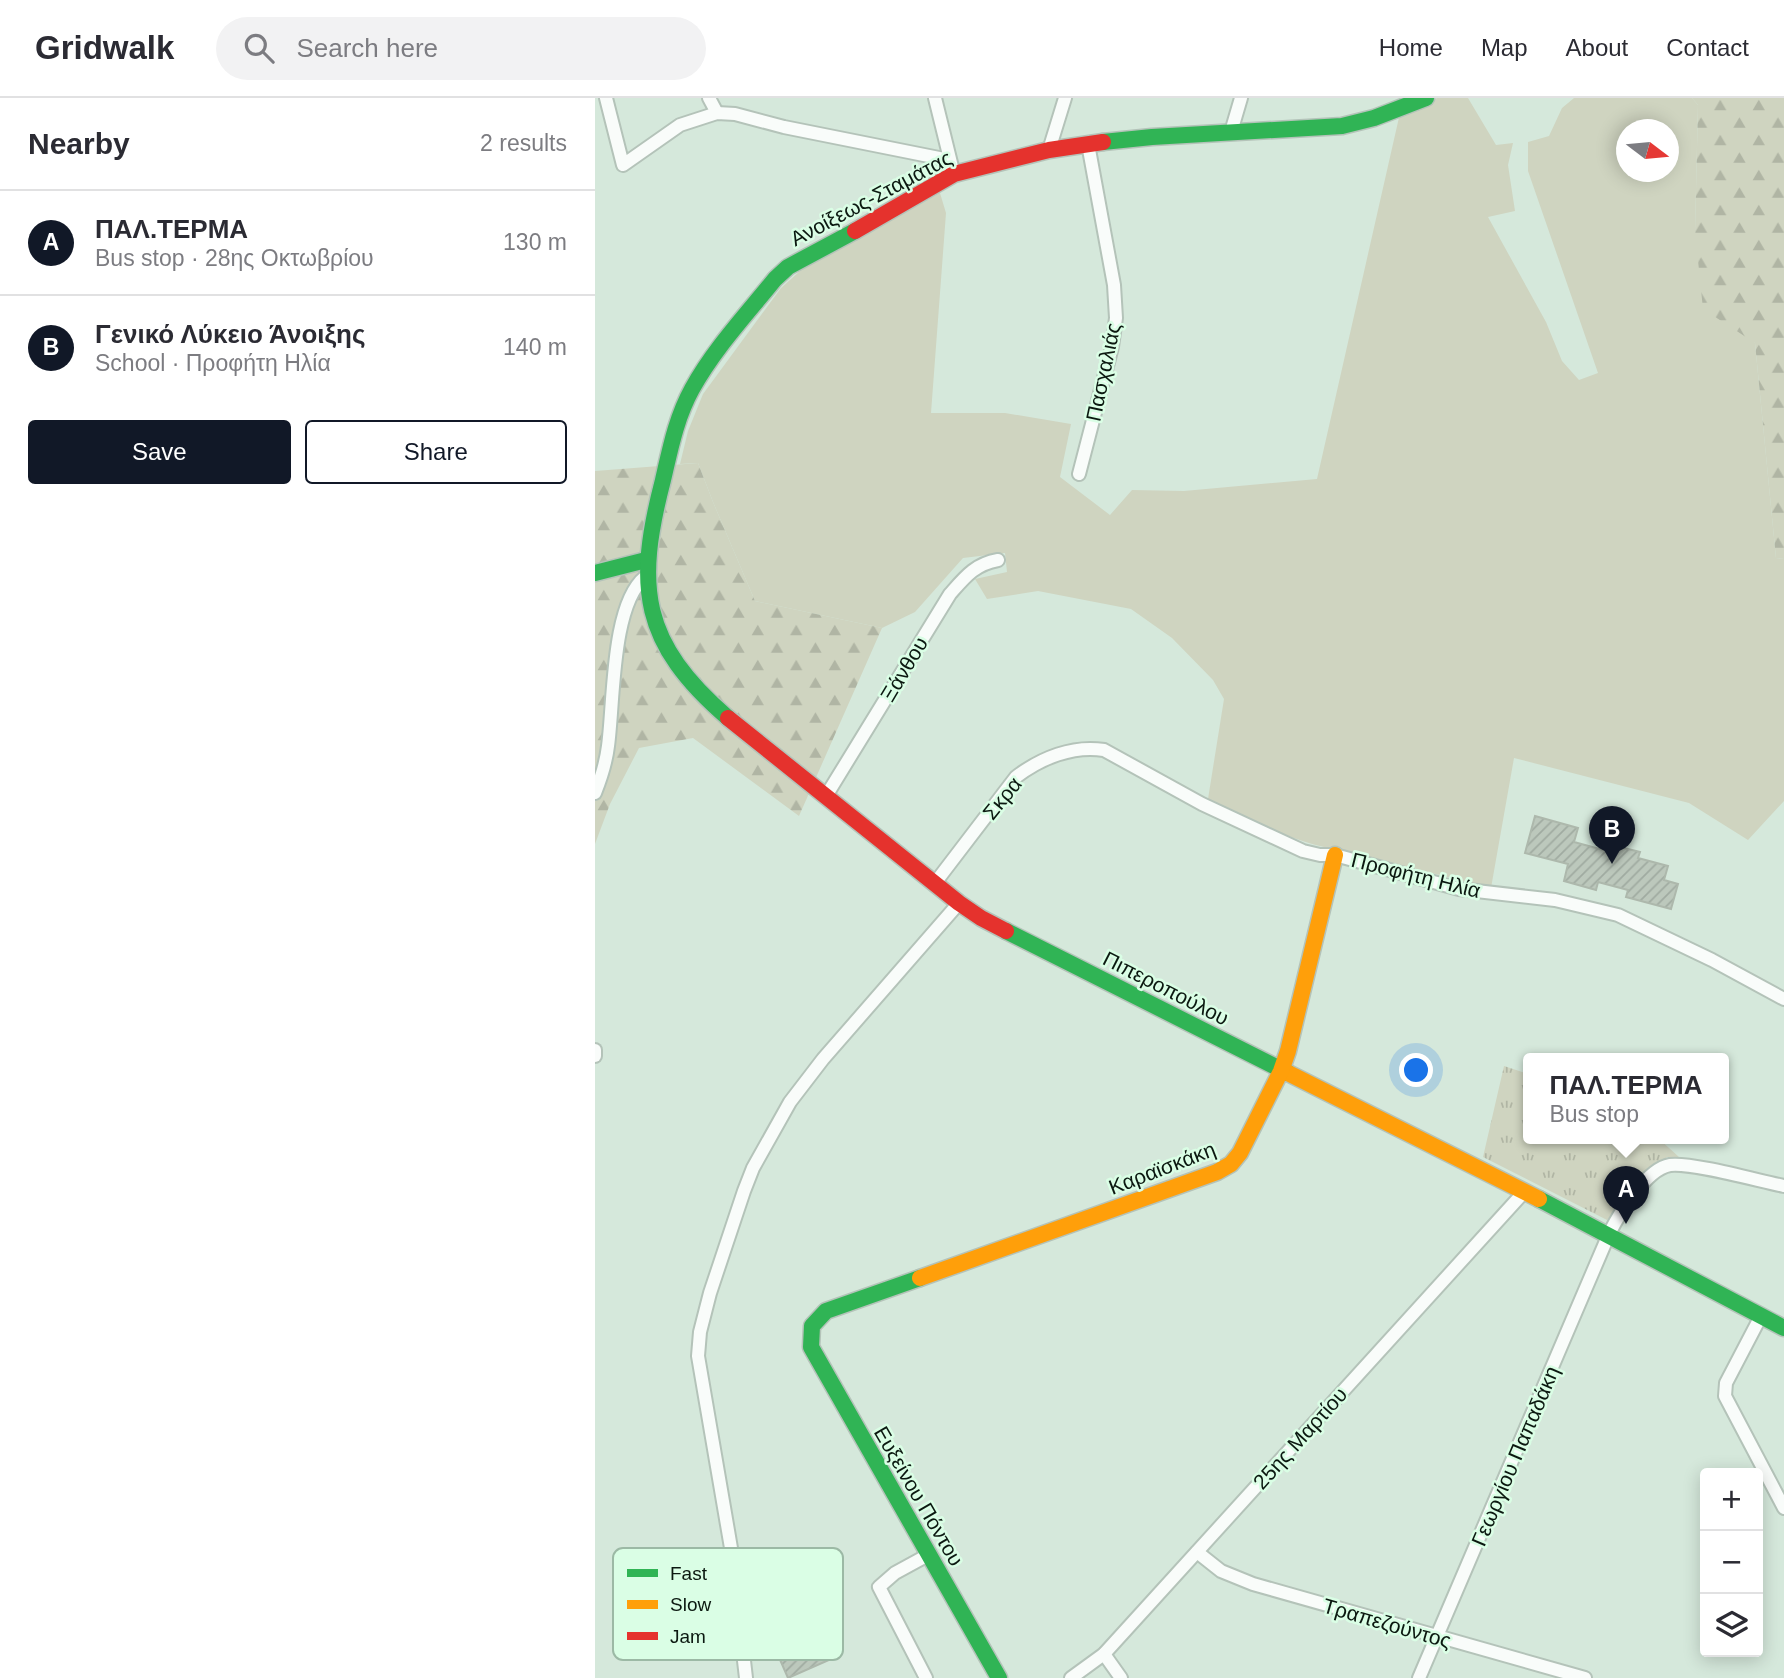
<!DOCTYPE html>
<html lang="en">
<head>
<meta charset="utf-8">
<style>
	:root { --surface:#fff; --page:#f2f2f3; --text:#2b2b33; --muted:#7c7c81; --line:#e1e1e2; --accent:#111827 }
	body { margin:0; font-family:Arial,sans-serif; background:var(--page); color:var(--text) }
	.controls { position:absolute; right:21px; bottom:21px; display:grid; overflow:hidden; border-radius:7px; box-shadow:0 4px 18px #0003 }
	.controls button { width:63px; height:63px; display:grid; place-items:center; padding:0; border:0; border-bottom:2px solid var(--line); background:var(--surface); color:var(--text); font:35px sans-serif }
	.compass { position:absolute; left:1021px; top:21px; width:63px; height:63px; border-radius:50%; background:var(--surface); box-shadow:0 4px 18px #0003; rotate:106deg }
	.you { position:absolute; left:822px; top:973px; width:24px; height:24px; margin:-18px; border:5px solid #fff; border-radius:50%; background:#1a73e8; box-shadow:0 0 0 10px #1a73e833 }
	.badge { display:grid; place-items:center; width:46px; height:46px; border-radius:50%; background:var(--accent); color:#fff; font-size:23px; font-weight:700 }
	.pin { position:absolute; translate:-50% -58px; filter:drop-shadow(0 2px 4px #0008) }
	.pin::after { content:''; position:absolute; top:37px; width:24px; height:21px; background:inherit; clip-path:polygon(0 0,100% 0,50% 100%) }
	.popup { position:absolute; left:928px; top:955px; width:206px; height:91px; box-sizing:border-box; display:grid; place-content:center; border-radius:7px; background:var(--surface); filter:drop-shadow(0 2px 5px #0005); font-size:23px; white-space:nowrap; color:var(--muted) }
	.popup b { font-size:26px; color:var(--text) }
	.popup::after { content:''; position:absolute; left:50%; top:100%; margin-left:-14px; border:14px solid transparent; border-top-color:var(--surface) }
	.list { margin:0; padding:0; list-style:none }
	h2 { display:flex; justify-content:space-between; align-items:center; height:91px; margin:0; padding:0 28px; font-size:30px }
	h2 small { font-size:23px; font-weight:400; color:var(--muted) }
	.list li { display:grid; grid-template-columns:46px 1fr auto; gap:21px; align-items:center; box-sizing:border-box; height:105px; padding:0 28px; border-top:2px solid var(--line) }
	.list b { display:block; font-size:26px; white-space:nowrap }
	.list p { margin:0; font-size:23px; white-space:nowrap; color:var(--muted) }
	.list em { font-size:23px; font-style:normal; color:var(--muted) }
	.actions { display:flex; gap:14px; padding:21px 28px }
	.actions a { flex:1; padding:16px 0; border:2px solid var(--accent); border-radius:7px; text-align:center; font-size:24px; color:var(--accent) }
	.actions .main { background:var(--accent); color:#fff }
	.icon { flex:none; width:38px; height:38px; fill:none; stroke:currentColor; stroke-width:2; stroke-linecap:round; stroke-linejoin:round }
	.map { position:relative; flex:none; width:1189px; height:1580px; overflow:hidden }
	header { display:flex; align-items:center; gap:42px; box-sizing:border-box; height:98px; padding:0 35px; background:var(--surface); border-bottom:2px solid var(--line) }
	header strong { font-size:33px }
	nav { display:flex; gap:38px; margin-inline-start:auto; font-size:24px }
	.search { width:490px; height:63px; background:var(--page); display:flex; align-items:center; gap:18px; box-sizing:border-box; padding:0 24px; border-radius:38px; color:var(--muted); font-size:26px }
	main { display:flex }
	aside { flex:1; background:var(--surface) }
	.map>svg:first-child { display:block }
</style>
</head>
<body>
<header>
<strong>Gridwalk</strong>
<div class="search"><svg class="icon" aria-label="search" viewBox="0 0 24 24"><circle cx="10" cy="10" r="6"/><path d="M15 15l6 6"/></svg>Search here</div>
<nav><a>Home</a><a>Map</a><a>About</a><a>Contact</a></nav>
</header>
<main>
<aside>
<h2>Nearby<small>2 results</small></h2>
<ul class="list">
<li><span class="badge">A</span><div><b>ΠΑΛ.ΤΕΡΜΑ</b><p>Bus stop · 28ης Οκτωβρίου</p></div><em>130 m</em></li>
<li><span class="badge">B</span><div><b>Γενικό Λύκειο Άνοιξης</b><p>School · Προφήτη Ηλία</p></div><em>140 m</em></li>
</ul>
<div class="actions"><a class="main">Save</a><a>Share</a></div>
</aside>
<div class="map">
<svg width="1189" height="1580" viewBox="0 0 1189 1580">
	<defs>
		<pattern id="forest-firs" width="22" height="20" patternUnits="userSpaceOnUse" patternTransform="scale(1.75)"><rect width="22" height="20" fill="#cfd4c0"/><path d="M5 1l3.5 6h-7zM16 11l3.5 6h-7z" fill="#b0b5a4"/></pattern>
		<pattern id="park-tufts" width="24" height="20" patternUnits="userSpaceOnUse" patternTransform="scale(1.75)"><rect width="24" height="20" fill="#cfd4c0"/><path d="M3 7l-1-3M5 7V3M7 7l1-3M15 17l-1-3M17 17v-4M19 17l1-3" fill="none" stroke="#b0b5a4"/></pattern>
		<pattern id="building-hatch" width="6" height="6" patternUnits="userSpaceOnUse" patternTransform="scale(1.75)"><rect width="6" height="6" fill="#bcc8bc"/><path d="M-1 1l2-2M0 6l6-6M5 7l2-2" fill="none" stroke="#a0aba1"/></pattern>
	</defs>
	<rect width="100%" height="100%" fill="#d5e8db"/>
	<path fill="#cfd4c0" fill-rule="evenodd" d="M842 0H873L901 47 918 45 913 67 920 113 893 119 951 224 967 263 984 282 1003 275 933 73V44L954 38 967 10 979 0H1097L1103 7 1100 133 1160 245 1181 460 1189 461V703L1153 742 1094 705 919 660 896 790 746 752C699 746 655 721 613 701L629 601 618 582 577 540 536 511 443 493 392 501 380 481 412 474 410 455 368 460 320 514 287 530 160 503 118 404 103 365 85 366 93 333 108 296 186 190 206 172 345 95 351 115 336 315H410L476 326 465 379 515 417 537 392 589 393 722 381 805 15 826 9ZM1032 32H1074V74H1032Z"/>
	<g fill="url(#forest-firs)">
		<polygon points="1097,0 1189,0 1189,461 1181,460 1160,245 1108,211 1100,133 1103,7"/>
		<polygon points="103,365 118,404 160,503 287,530 204,718 98,640 44,650 15,706 0,746 0,373"/>
	</g>
	<polygon fill="url(#park-tufts)" points="909,968 933,976 933,1040 1063,1040 1084,1059 1072,1059 1012,1122 888,1059"/>
	<g fill="url(#building-hatch)" stroke="#adb8ac" stroke-width="2">
		<polygon points="940,718 983,730 979,744 1012,753 1013,746 1045,754 1043,760 1073,768 1069,782 1083,786 1076,811 1031,799 1033,792 1003,784 1001,792 969,783 973,766 930,755"/>
		<polygon points="204,1465 225,1512 173,1535 153,1489"/>
		<polygon points="226,1519 243,1558 193,1580 176,1541"/>
	</g>
	<g fill="none" stroke-linecap="round" stroke-linejoin="round">
		<defs>
			<g id="street">
				<polyline points="11,0 28,67 85,27 122,15 140,16 189,29 354,62"/>
				<polyline points="114,0 122,15"/>
				<polyline points="340,0 357,69"/>
				<polyline points="636,34 646,0"/>
				<polyline points="454,52 470,0"/>
				<polyline points="484,376 517,249 521,220 519,187 493,46"/>
				<path d="M0 695C6 680 11 665 13 648 19 605 16 507 50 479"/>
				<path d="M231 698 355 496C370 479 380 466 403 462"/>
				<path d="M340 785 421 679C446 660 478 647 509 652L607 706 708 753 725 757H740L864 791 960 802 1023 817 1117 862 1189 901"/>
				<polyline points="0,952 0,958"/>
				<polyline points="1166,1218 1131,1285 1130,1298 1189,1410"/>
				<polyline points="602,1454 626,1473 658,1486 990,1580"/>
				<polyline points="509,1556 526,1580"/>
				<polyline points="151,1580 136,1450 103,1258 105,1234 115,1195 149,1093 158,1070 195,1004 228,961 364,805"/>
				<polyline points="331,1580 284,1489 300,1475 333,1457"/>
				<polyline points="476,1580 509,1556 929,1094"/>
				<path d="M824 1580 1014 1136C1024 1116 1051 1071 1075 1067 1096 1064 1164 1083 1189 1088"/>
			</g>
			<g id="fast">
				<polyline points="508,44 557,39 747,28 779,20 831,0"/>
				<polyline points="0,475 51,462"/>
				<path d="M133 620C46 545 40 489 68 382 75 352 81 320 97 291 119 251 151 217 180 181L193 169 260 133"/>
				<polyline points="411,833 693,975"/>
				<polyline points="944,1101 1189,1230"/>
				<polyline points="325,1180 231,1213 217,1228 216,1249 404,1580"/>
			</g>
			<g id="slow">
				<polyline points="693,975 944,1101"/>
				<polyline points="325,1180 622,1074 636,1066 645,1055 686,973 693,953 740,757"/>
			</g>
			<g id="jam">
				<polyline points="260,133 359,76 454,52 508,44"/>
				<polyline points="133,620 364,805 386,820 411,833"/>
			</g>
		</defs>
		<use href="#street" stroke="#b4c3b9" stroke-width="16"/>
		<use href="#fast" stroke="#b4c3b9" stroke-width="19"/>
		<use href="#slow" stroke="#b4c3b9" stroke-width="19"/>
		<use href="#jam" stroke="#b4c3b9" stroke-width="19"/>
		<use href="#street" stroke="#f9fcfa" stroke-width="12"/>
		<use href="#fast" stroke="#30b455" stroke-width="16"/>
		<use href="#slow" stroke="#ff9f0a" stroke-width="16"/>
		<use href="#jam" stroke="#e5322d" stroke-width="16"/>
	</g>
	<g text-anchor="middle" dominant-baseline="central" stroke-width="5" stroke-linejoin="round" paint-order="stroke">
		<g font-size="21" fill="#0b1810" stroke="#dafee5">
			<text transform="translate(276 100) rotate(-28)">Ανοίξεως-Σταμάτας</text>
			<text transform="translate(508 274) rotate(-78)">Πασχαλιάς</text>
			<text transform="translate(309 571) rotate(-59)">Ξάνθου</text>
			<text transform="translate(407 700) rotate(-51)">Σκρα</text>
			<text transform="translate(821 777) rotate(14)">Προφήτη Ηλία</text>
			<text transform="translate(571 890) rotate(27)">Πιπεροπούλου</text>
			<text transform="translate(567 1070) rotate(-21)">Καραϊσκάκη</text>
			<text transform="translate(705 1340) rotate(-48)">25ης Μαρτίου</text>
			<text transform="translate(920 1358) rotate(-67)">Γεωργίου Παπαδάκη</text>
			<text transform="translate(324 1398) rotate(60)">Ευξείνου Πόντου</text>
			<text transform="translate(792 1525) rotate(16)">Τραπεζούντος</text>
		</g>
	</g>
	<rect x="18" y="1450" width="230" height="112" rx="10" fill="#dafee5" stroke="#9cb9a5" stroke-width="2"/>
	<rect x="32" y="1471" width="31" height="8" fill="#30b455"/>
	<rect x="32" y="1502" width="31" height="9" fill="#ff9f0a"/>
	<rect x="32" y="1534" width="31" height="8" fill="#e5322d"/>
	<g font-size="19" fill="#0b1810">
		<text x="75" y="1482">Fast</text>
		<text x="75" y="1513">Slow</text>
		<text x="75" y="1545">Jam</text>
	</g>
</svg>
<div class="controls">
<button>+</button>
<button>−</button>
<button><svg class="icon" aria-label="layers" viewBox="0 0 24 24"><path d="M12 4l9 5-9 5-9-5zM3 14l9 5 9-5"/></svg></button>
</div>
<svg class="compass" viewBox="-18 -18 36 36"><path d="M0-13l5 13h-10z" fill="#e53935"/><path d="M0 13l5-13h-10z" fill="#7c7c81"/></svg>
<div class="you"></div>
<div class="pin badge" style="left:1031px;top:1126px">A</div>
<div class="popup"><b>ΠΑΛ.ΤΕΡΜΑ</b>Bus stop</div>
<div class="pin badge" style="left:1017px;top:766px">B</div>
</div>
</main>
</body>
</html>
